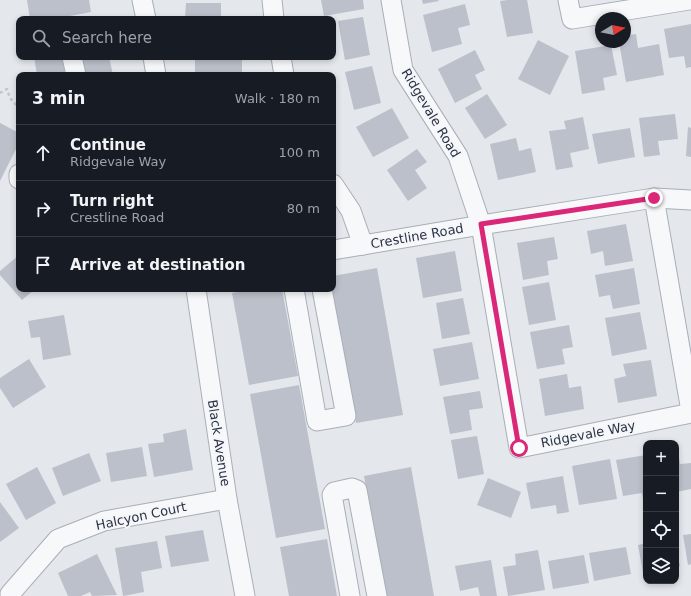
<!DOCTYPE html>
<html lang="en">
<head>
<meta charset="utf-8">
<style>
	:root { --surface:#171b24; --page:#20242c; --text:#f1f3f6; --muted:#9ea1a6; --line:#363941 }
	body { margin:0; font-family:"DejaVu Sans",sans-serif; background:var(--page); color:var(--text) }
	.controls { position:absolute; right:12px; bottom:12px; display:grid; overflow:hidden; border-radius:8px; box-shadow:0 2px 6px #0003 }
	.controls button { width:36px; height:36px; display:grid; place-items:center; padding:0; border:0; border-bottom:1px solid var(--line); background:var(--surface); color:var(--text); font:20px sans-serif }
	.compass { position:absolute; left:595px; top:12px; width:36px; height:36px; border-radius:50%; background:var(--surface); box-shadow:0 2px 6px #0003; rotate:80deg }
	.stop { position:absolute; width:12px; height:12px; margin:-9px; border:3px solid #db2777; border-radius:50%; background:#fff }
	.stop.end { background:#db2777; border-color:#fff; box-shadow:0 1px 4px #0008 }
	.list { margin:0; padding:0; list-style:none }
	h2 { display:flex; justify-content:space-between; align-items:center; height:52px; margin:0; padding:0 16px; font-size:17px }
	h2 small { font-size:13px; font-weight:400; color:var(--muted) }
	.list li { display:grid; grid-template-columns:26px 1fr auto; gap:12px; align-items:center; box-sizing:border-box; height:56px; padding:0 16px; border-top:1px solid var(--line) }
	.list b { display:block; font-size:15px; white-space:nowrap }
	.list p { margin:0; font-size:13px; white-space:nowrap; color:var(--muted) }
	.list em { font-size:13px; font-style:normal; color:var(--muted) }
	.icon { flex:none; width:22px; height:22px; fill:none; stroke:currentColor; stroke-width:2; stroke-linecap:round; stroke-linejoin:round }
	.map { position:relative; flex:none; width:691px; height:596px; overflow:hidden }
	.search { position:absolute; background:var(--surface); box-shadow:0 2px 6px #0003; left:16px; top:16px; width:320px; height:44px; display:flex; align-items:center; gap:10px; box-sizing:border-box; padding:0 14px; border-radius:8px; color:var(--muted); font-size:15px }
	.panel { position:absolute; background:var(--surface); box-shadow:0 2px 6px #0003; left:16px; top:72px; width:320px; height:220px; border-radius:8px }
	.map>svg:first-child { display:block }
</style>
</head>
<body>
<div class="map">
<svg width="691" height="596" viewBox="0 0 691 596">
	<rect width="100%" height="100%" fill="#e4e7ec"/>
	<g fill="#bbc0ca">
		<polygon points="27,0 89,0 91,12 54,19 30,19"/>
		<polygon points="321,0 363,0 364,9 324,16"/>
		<polygon points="422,0 438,0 439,1 423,4"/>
		<polygon points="508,0 527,0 533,33 507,37 500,1"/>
		<polygon points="186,3 221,3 221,19 185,19"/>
		<polygon points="465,4 470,25 458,28 462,44 432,52 423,15"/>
		<polygon points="363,17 370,55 345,60 338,21"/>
		<polygon points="691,24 691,67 686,68 684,56 669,58 664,29"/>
		<polygon points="636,34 638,48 659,44 664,75 626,82 619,42 625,42 625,36"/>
		<polygon points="538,40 569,56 550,95 518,79"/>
		<polygon points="611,45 617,75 603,78 605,90 582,94 575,51"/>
		<polygon points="475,50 485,70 475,75 482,89 455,103 438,69"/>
		<polygon points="34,57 62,57 65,75 37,75"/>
		<polygon points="79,57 109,57 113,75 82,75"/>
		<rect x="195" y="60" width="47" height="15"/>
		<polygon points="372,66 381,103 354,110 345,72"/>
		<polygon points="487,94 507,125 485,139 465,108"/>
		<polygon points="392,108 409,138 373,157 356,127"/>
		<polygon points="675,114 678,139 658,141 660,155 644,157 639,118"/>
		<polygon points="583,117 589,149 570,153 573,167 556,170 549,131 566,129 564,121"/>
		<polygon points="0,123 19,133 19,143 0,181"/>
		<polygon points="688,127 691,128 691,157 686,156"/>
		<polygon points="630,128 635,157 598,164 592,134"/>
		<polygon points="516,138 519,151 531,148 536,172 498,180 490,144"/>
		<polygon points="417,149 427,162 415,170 427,188 408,201 387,170"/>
		<polygon points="626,224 633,261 605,266 603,251 591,254 587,231"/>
		<polygon points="554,237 558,259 547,261 549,275 523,280 517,243"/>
		<polygon points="455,251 462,291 423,298 416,258"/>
		<polygon points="19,255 19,289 35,289 22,300 0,275 0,271"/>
		<polygon points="377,268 403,415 356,423 332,289 333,276"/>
		<polygon points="634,268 640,304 613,309 610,295 599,297 595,275"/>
		<polygon points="549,282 556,320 529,325 522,287"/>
		<polygon points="254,289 282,289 298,376 249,385 232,293"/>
		<polygon points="463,298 470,334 442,339 436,303"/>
		<polygon points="640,312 647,349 612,356 605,318"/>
		<polygon points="64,315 71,355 43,360 40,337 31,338 28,321"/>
		<polygon points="569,325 573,347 562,349 565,364 537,369 530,332"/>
		<polygon points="472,342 479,379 440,386 433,349"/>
		<polygon points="29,359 46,387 13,408 0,388 0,378"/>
		<polygon points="651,360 657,396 618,403 614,379 626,376 623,364"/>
		<polygon points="567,374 569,388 581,386 584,409 545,416 539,379"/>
		<polygon points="299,385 325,529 276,538 250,394"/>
		<polygon points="480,391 483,408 469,410 472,430 450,434 443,397"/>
		<polygon points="186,429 193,470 154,477 148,444 164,442 163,434"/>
		<polygon points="477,436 484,474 458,479 451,440"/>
		<polygon points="142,447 147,476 111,482 106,453"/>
		<polygon points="678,451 680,464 691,463 691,489 676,492 676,452"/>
		<polygon points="89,453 101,481 63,496 52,468"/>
		<polygon points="646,455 646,498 643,499 642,493 623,496 616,460"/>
		<polygon points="610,459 617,499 579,505 572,466"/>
		<polygon points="37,467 56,503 26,520 6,484"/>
		<polygon points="411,467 434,596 386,596 364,476"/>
		<polygon points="563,476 569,512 557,514 556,505 531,509 526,483"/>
		<polygon points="488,478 521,492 511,518 477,505"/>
		<polygon points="0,502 19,528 0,542"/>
		<polygon points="203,530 209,561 171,567 165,536"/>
		<polygon points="691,534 691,564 688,565 683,535"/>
		<polygon points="327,539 337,596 289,596 280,547"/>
		<polygon points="157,541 162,568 141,572 144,592 123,596 115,548"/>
		<polygon points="646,543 646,572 643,573 638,545"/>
		<polygon points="626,547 631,574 594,581 589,553"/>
		<polygon points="676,549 680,566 676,567"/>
		<polygon points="538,550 545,590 508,596 503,567 516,565 515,554"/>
		<polygon points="97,554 117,595 92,596 90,592 81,596 68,596 58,573"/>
		<polygon points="584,555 589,583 553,589 548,561"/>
		<polygon points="491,560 497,596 480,596 478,587 460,591 455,566"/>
	</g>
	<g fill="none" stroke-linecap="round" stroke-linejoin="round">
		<defs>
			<g id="minor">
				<polyline points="142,0 146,19"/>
				<polyline points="272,0 274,19"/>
				<polyline points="391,0 403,70 458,156 481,225 519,448 691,413"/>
				<polyline points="568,0 572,19 689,0"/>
				<polyline points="72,57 76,75"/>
				<polyline points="153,57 156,75"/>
				<polyline points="281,57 284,75"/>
				<polyline points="19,174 19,179"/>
				<polyline points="333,184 351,211 363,245"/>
				<polyline points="654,198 691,411"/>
				<polyline points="333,250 481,225 654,198 691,200"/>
				<polyline points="196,289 227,499 245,596"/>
				<polyline points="294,289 317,421 346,416 322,289"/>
				<polyline points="10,594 58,539 104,521 227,499"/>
				<polyline points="350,596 332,495 334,492 352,488 357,490 377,596"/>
			</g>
		</defs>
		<use href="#minor" stroke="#a9aeb7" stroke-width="21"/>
		<polyline stroke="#c2c5cb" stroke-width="2.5" stroke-dasharray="3 3" stroke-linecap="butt" points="0,93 7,89 10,98 19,108"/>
		<use href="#minor" stroke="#f7f8fa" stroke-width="19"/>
	</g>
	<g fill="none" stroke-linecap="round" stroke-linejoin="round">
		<polyline stroke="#db2777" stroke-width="5" points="519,448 481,224 654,198"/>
	</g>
	<g text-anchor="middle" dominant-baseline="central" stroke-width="4" stroke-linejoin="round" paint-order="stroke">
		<g font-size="13" fill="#2b3445" stroke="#f4f6f9">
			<text transform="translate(431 113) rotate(59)">Ridgevale Road</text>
			<text transform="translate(417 236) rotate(-10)">Crestline Road</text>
			<text transform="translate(588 434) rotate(-11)">Ridgevale Way</text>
			<text transform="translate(219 443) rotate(81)">Black Avenue</text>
			<text transform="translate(141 516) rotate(-12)">Halcyon Court</text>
		</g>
	</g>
</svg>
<div class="controls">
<button>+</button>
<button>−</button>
<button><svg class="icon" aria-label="locate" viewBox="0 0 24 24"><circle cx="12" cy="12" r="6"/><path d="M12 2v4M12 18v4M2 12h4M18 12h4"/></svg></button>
<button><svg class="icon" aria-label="layers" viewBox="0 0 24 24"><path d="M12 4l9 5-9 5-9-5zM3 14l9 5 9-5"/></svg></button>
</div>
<svg class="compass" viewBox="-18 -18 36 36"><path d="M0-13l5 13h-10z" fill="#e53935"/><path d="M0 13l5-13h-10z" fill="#9ea1a6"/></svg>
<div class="stop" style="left:519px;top:448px"></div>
<div class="stop end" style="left:654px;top:198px"></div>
<div class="search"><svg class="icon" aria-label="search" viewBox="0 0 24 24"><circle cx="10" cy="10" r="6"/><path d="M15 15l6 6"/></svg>Search here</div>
<section class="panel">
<h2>3 min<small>Walk · 180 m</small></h2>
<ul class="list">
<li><svg class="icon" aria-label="ahead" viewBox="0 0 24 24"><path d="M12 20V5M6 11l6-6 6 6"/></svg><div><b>Continue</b><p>Ridgevale Way</p></div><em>100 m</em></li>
<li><svg class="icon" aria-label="right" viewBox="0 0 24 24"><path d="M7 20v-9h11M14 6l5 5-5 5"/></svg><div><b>Turn right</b><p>Crestline Road</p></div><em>80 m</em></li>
<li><svg class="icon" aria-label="arrive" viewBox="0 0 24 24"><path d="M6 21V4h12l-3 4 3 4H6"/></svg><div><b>Arrive at destination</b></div></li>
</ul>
</section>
</div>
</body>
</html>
